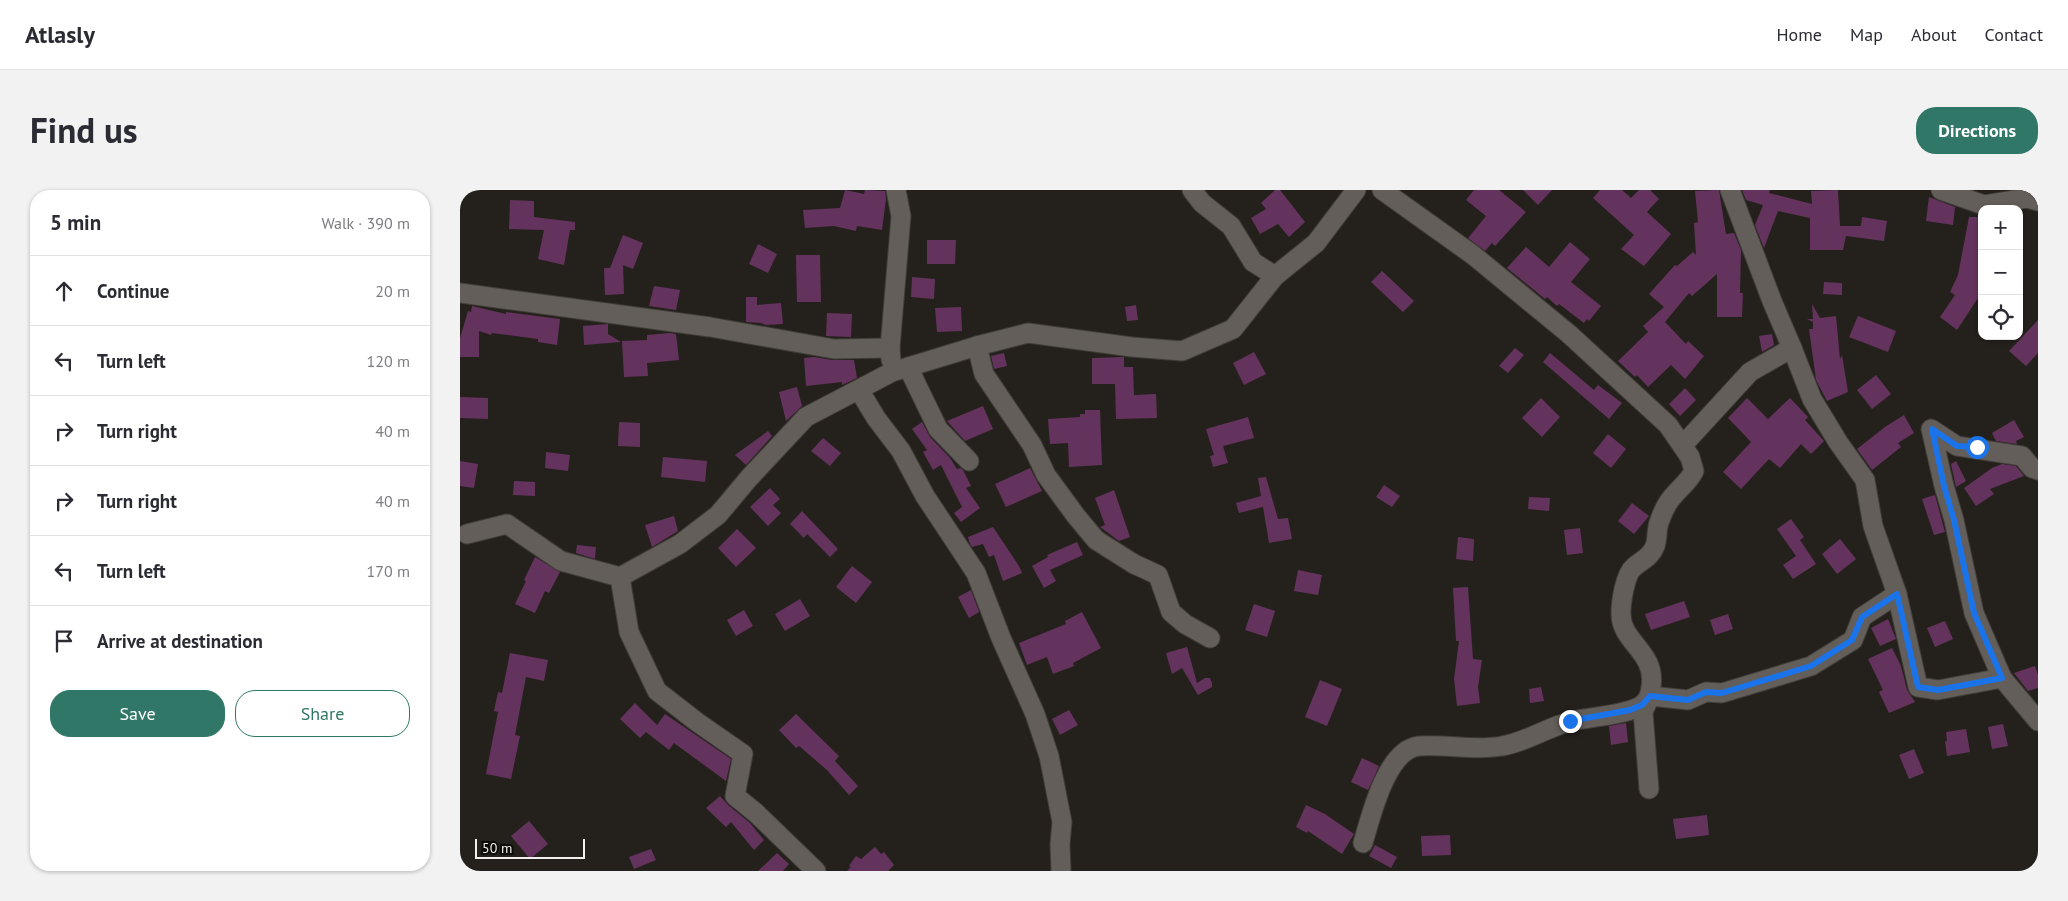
<!DOCTYPE html>
<html lang="en">
<head>
<meta charset="utf-8">
<style>
	:root { --surface:#fff; --page:#f2f2f3; --text:#2b2b33; --muted:#7c7c81; --line:#e1e1e2; --accent:#307767 }
	body { margin:0; font-family:"PT Sans",sans-serif; background:var(--page); color:var(--text) }
	.controls { position:absolute; right:15px; top:15px; display:grid; overflow:hidden; border-radius:10px; box-shadow:0 1px 4px #0004 }
	.controls button { width:45px; height:45px; display:grid; place-items:center; padding:0; border:0; border-bottom:1px solid var(--line); background:var(--surface); color:var(--text); font:25px sans-serif }
	.scale { position:absolute; left:15px; bottom:12px; width:110px; box-sizing:border-box; padding-left:5px; border:2px solid #f3f0ed; border-top:0; font-size:14px; line-height:18px; white-space:nowrap; color:#f3f0ed; -webkit-text-stroke:4px #0c0b08; paint-order:stroke }
	.stop { position:absolute; width:15px; height:15px; margin:-11px; border:4px solid #1a73e8; border-radius:50%; background:#fff }
	.stop.end { background:#1a73e8; border-color:#fff; box-shadow:0 1px 5px #0008 }
	.list { margin:0; padding:0; list-style:none }
	h2 { display:flex; justify-content:space-between; align-items:center; height:65px; margin:0; padding:0 20px; font-size:21px }
	h2 small { font-size:16px; font-weight:400; color:var(--muted) }
	.list li { display:grid; grid-template-columns:32px 1fr auto; gap:15px; align-items:center; box-sizing:border-box; height:70px; padding:0 20px; border-top:1px solid var(--line) }
	.list b { display:block; font-size:19px; white-space:nowrap }
	.list em { font-size:16px; font-style:normal; color:var(--muted) }
	.actions { display:flex; gap:10px; padding:15px 20px }
	.actions a { flex:1; padding:11px 0; border:1px solid var(--accent); border-radius:20px; text-align:center; font-size:18px; color:var(--accent) }
	.actions .main { background:var(--accent); color:#fff }
	.icon { flex:none; width:28px; height:28px; fill:none; stroke:currentColor; stroke-width:2; stroke-linecap:round; stroke-linejoin:round }
	.map { position:relative; flex:none; width:1578px; height:681px; overflow:hidden; border-radius:20px }
	header { display:flex; align-items:center; gap:30px; box-sizing:border-box; height:70px; padding:0 25px; background:var(--surface); border-bottom:1px solid var(--line) }
	header strong { font-size:24px }
	nav { display:flex; gap:28px; margin-inline-start:auto; font-size:18px }
	.intro { display:flex; align-items:center; justify-content:space-between; box-sizing:border-box; height:120px; padding:0 30px }
	h1 { margin:0; font-size:35px }
	.button { padding:12px 22px; border-radius:20px; background:var(--accent); color:#fff; font-size:18px; font-weight:700 }
	main { display:flex; gap:30px; padding:0 30px }
	aside { flex:1; background:var(--surface); border-radius:20px; box-shadow:0 1px 4px #0004 }
	.map>svg:first-child { display:block }
</style>
</head>
<body>
<header>
<strong>Atlasly</strong>
<nav><a>Home</a><a>Map</a><a>About</a><a>Contact</a></nav>
</header>
<div class="intro"><h1>Find us</h1><a class="button">Directions</a></div>
<main>
<aside>
<h2>5 min<small>Walk · 390 m</small></h2>
<ul class="list">
<li><svg class="icon" aria-label="ahead" viewBox="0 0 24 24"><path d="M12 20V5M6 11l6-6 6 6"/></svg><div><b>Continue</b></div><em>20 m</em></li>
<li><svg class="icon" aria-label="left" viewBox="0 0 24 24"><path d="M17 20v-9H6M10 6l-5 5 5 5"/></svg><div><b>Turn left</b></div><em>120 m</em></li>
<li><svg class="icon" aria-label="right" viewBox="0 0 24 24"><path d="M7 20v-9h11M14 6l5 5-5 5"/></svg><div><b>Turn right</b></div><em>40 m</em></li>
<li><svg class="icon" aria-label="right" viewBox="0 0 24 24"><path d="M7 20v-9h11M14 6l5 5-5 5"/></svg><div><b>Turn right</b></div><em>40 m</em></li>
<li><svg class="icon" aria-label="left" viewBox="0 0 24 24"><path d="M17 20v-9H6M10 6l-5 5 5 5"/></svg><div><b>Turn left</b></div><em>170 m</em></li>
<li><svg class="icon" aria-label="arrive" viewBox="0 0 24 24"><path d="M6 21V4h12l-3 4 3 4H6"/></svg><div><b>Arrive at destination</b></div></li>
</ul>
<div class="actions"><a class="main">Save</a><a>Share</a></div>
</aside>
<div class="map">
<svg width="1578" height="681" viewBox="0 0 1578 681">
	<rect width="100%" height="100%" fill="#24211c"/>
	<g fill="#64335d">
		<polygon points="385,0 404,4 405,0 425,1 426,9 422,40 397,36 396,41 374,36 345,38 343,20 380,18"/>
		<polygon points="815,0 820,0 845,32 829,47 818,34 800,44 791,28 806,19 801,13"/>
		<polygon points="1014,0 1039,0 1066,22 1035,56 1032,53 1025,61 1008,48 1026,26 1006,10"/>
		<polygon points="1063,0 1092,0 1078,15"/>
		<polygon points="1140,0 1162,0 1171,8 1179,0 1190,0 1199,9 1187,22 1211,44 1184,76 1161,59 1174,45 1133,8"/>
		<polygon points="1259,0 1266,44 1274,43 1281,60 1280,103 1283,103 1282,127 1257,127 1257,84 1232,106 1229,103 1205,132 1226,154 1228,151 1244,166 1225,189 1211,175 1188,197 1177,185 1175,187 1158,171 1188,142 1183,136 1204,117 1189,104 1215,75 1217,76 1233,62 1236,65 1234,33 1238,32 1235,1"/>
		<polygon points="1282,0 1310,0 1309,3 1352,14 1351,1 1378,0 1380,36 1401,36 1402,27 1427,31 1424,51 1386,46 1383,60 1350,60 1350,28 1318,21 1304,58 1295,35 1303,15 1286,10"/>
		<polygon points="1469,7 1495,17 1493,35 1466,31"/>
		<polygon points="50,10 74,11 74,27 115,32 115,40 110,40 104,75 78,69 84,40 49,39"/>
		<polygon points="1509,27 1522,27 1522,110 1518,108 1497,140 1480,127 1495,105 1490,102 1498,85"/>
		<polygon points="163,45 183,53 173,79 163,75 164,104 145,105 144,78 150,78"/>
		<polygon points="467,50 496,50 495,74 467,74"/>
		<polygon points="1110,52 1130,69 1111,92 1141,116 1129,131 1127,129 1124,133 1099,114 1097,116 1087,107 1085,109 1047,78 1066,57 1089,77"/>
		<polygon points="298,54 317,64 308,83 289,74"/>
		<polygon points="336,65 360,65 361,112 337,112"/>
		<polygon points="922,81 954,111 943,122 911,92"/>
		<polygon points="452,87 475,89 474,109 451,107"/>
		<polygon points="1364,92 1382,93 1382,105 1363,104"/>
		<polygon points="194,96 220,100 216,120 189,116"/>
		<polygon points="286,107 297,107 297,115 321,113 323,134 306,135 301,133 286,132"/>
		<polygon points="1352,114 1360,128 1376,126 1380,169 1382,165 1388,202 1367,211 1356,190 1349,139 1353,139 1353,132 1347,129 1353,129"/>
		<polygon points="676,115 678,130 667,131 665,117"/>
		<polygon points="12,116 46,124 46,122 100,129 97,155 78,152 78,149 32,143 31,145 19,141 19,167 0,167 0,148 8,121 11,122"/>
		<polygon points="501,117 502,141 477,142 475,118"/>
		<polygon points="367,123 392,124 391,147 366,146"/>
		<polygon points="1398,126 1436,141 1428,162 1389,147"/>
		<polygon points="1578,130 1578,163 1566,176 1549,161"/>
		<polygon points="148,134 148,144 161,152 124,155 123,136"/>
		<polygon points="210,143 216,144 219,170 187,173 188,186 164,187 162,151 187,150 187,145"/>
		<polygon points="1312,144 1314,155 1302,162 1299,146"/>
		<polygon points="1055,158 1064,165 1048,183 1039,176"/>
		<polygon points="794,162 806,184 784,195 773,173"/>
		<polygon points="544,163 547,176 534,179 531,166"/>
		<polygon points="1090,163 1134,200 1138,195 1162,213 1149,229 1083,172"/>
		<polygon points="354,167 372,170 394,170 397,188 382,195 382,192 346,196 344,168"/>
		<polygon points="664,167 664,177 673,177 674,205 696,204 697,228 656,229 655,194 632,194 632,168"/>
		<polygon points="1416,185 1431,204 1412,219 1397,200"/>
		<polygon points="337,197 342,216 326,231 319,202"/>
		<polygon points="1225,198 1236,210 1220,226 1209,214"/>
		<polygon points="0,207 28,208 28,229 0,228"/>
		<polygon points="1081,208 1100,227 1082,247 1062,228"/>
		<polygon points="1287,208 1308,229 1330,208 1348,227 1345,230 1364,251 1351,264 1341,254 1320,278 1309,269 1281,299 1263,282 1291,252 1268,228"/>
		<polygon points="523,216 533,239 505,251 487,231"/>
		<polygon points="625,220 640,220 642,275 609,277 608,253 590,254 588,229 620,227 620,224 625,224"/>
		<polygon points="1444,225 1454,243 1438,253 1441,257 1412,280 1397,259 1425,237"/>
		<polygon points="788,227 794,248 763,256 768,273 753,277 750,266 754,265 746,239"/>
		<polygon points="1554,230 1564,247 1556,251 1557,254 1536,251 1532,243"/>
		<polygon points="159,232 180,233 180,257 158,256"/>
		<polygon points="462,232 470,247 490,268 497,279 500,278 503,280 511,296 506,298 520,318 501,332 494,323 502,317 481,275 473,280 463,262 467,260 452,239"/>
		<polygon points="308,241 312,246 286,275 275,265"/>
		<polygon points="1148,244 1166,259 1151,278 1133,263"/>
		<polygon points="363,248 381,263 370,276 351,261"/>
		<polygon points="86,262 110,265 108,281 85,278"/>
		<polygon points="203,267 247,271 245,292 201,287"/>
		<polygon points="0,271 18,274 14,298 0,296"/>
		<polygon points="1496,271 1506,291 1496,297 1491,274"/>
		<polygon points="1542,274 1556,276 1564,286 1530,299 1534,304 1516,316 1504,298 1532,278"/>
		<polygon points="570,278 582,301 546,317 535,294"/>
		<polygon points="806,287 818,329 828,328 832,349 809,353 803,317 779,323 776,313 801,306 798,288"/>
		<polygon points="54,291 75,292 75,306 53,305"/>
		<polygon points="924,295 940,306 932,317 916,307"/>
		<polygon points="310,298 320,309 313,315 321,323 308,336 290,317"/>
		<polygon points="654,300 670,347 659,351 640,337 645,335 635,308"/>
		<polygon points="1475,305 1485,342 1474,345 1462,309"/>
		<polygon points="1069,307 1090,308 1089,321 1068,319"/>
		<polygon points="1172,313 1189,326 1174,344 1158,331"/>
		<polygon points="342,321 378,359 370,367 347,344 344,348 330,334"/>
		<polygon points="214,326 218,341 192,357 185,335"/>
		<polygon points="1331,329 1344,347 1340,350 1356,374 1333,389 1323,375 1336,366 1317,339"/>
		<polygon points="533,337 559,376 562,383 543,391 534,365 529,367 523,354 512,357 510,354 508,347"/>
		<polygon points="1120,338 1123,363 1107,365 1104,340"/>
		<polygon points="277,339 296,358 276,377 258,358"/>
		<polygon points="998,347 1014,349 1013,371 996,369"/>
		<polygon points="1380,349 1396,369 1377,384 1362,364"/>
		<polygon points="617,352 623,365 590,380 596,391 584,398 572,376 588,367 587,365"/>
		<polygon points="117,355 136,357 135,369 116,363"/>
		<polygon points="75,367 100,382 89,403 85,401 75,423 55,414 66,391 64,390"/>
		<polygon points="392,376 412,392 396,413 376,397"/>
		<polygon points="838,380 862,385 858,405 834,401"/>
		<polygon points="1008,397 1013,469 1022,470 1018,497 1020,513 997,516 994,489 999,451 996,451 993,398"/>
		<polygon points="511,400 519,422 509,428 498,407"/>
		<polygon points="340,409 350,426 325,441 315,424"/>
		<polygon points="1224,411 1230,427 1191,440 1185,424"/>
		<polygon points="794,414 815,421 807,447 785,440"/>
		<polygon points="284,420 293,436 276,446 267,430"/>
		<polygon points="622,422 641,458 613,473 614,476 593,484 587,467 567,475 559,453 606,434 605,431"/>
		<polygon points="1268,424 1273,439 1255,445 1250,430"/>
		<polygon points="1428,429 1436,449 1420,456 1411,438"/>
		<polygon points="1485,431 1493,449 1475,457 1467,438"/>
		<polygon points="727,457 737,493 745,488 750,488 752,493 752,497 738,505 722,478 712,484 706,463"/>
		<polygon points="1432,458 1441,476 1447,500 1455,512 1429,523 1419,502 1423,500 1408,469"/>
		<polygon points="50,463 88,470 84,491 66,487 55,545 60,546 51,589 26,584 38,522 34,521 38,502 42,503"/>
		<polygon points="1575,476 1578,485 1578,498 1568,501 1554,483"/>
		<polygon points="860,490 882,499 867,536 845,527"/>
		<polygon points="1081,497 1084,511 1070,513 1069,499"/>
		<polygon points="175,513 197,535 205,524 271,569 266,591 214,553 209,560 186,542 180,548 160,529"/>
		<polygon points="609,520 618,535 600,545 592,529"/>
		<polygon points="336,524 379,566 375,571 398,596 389,605 367,580 339,556 336,558 319,540"/>
		<polygon points="1166,533 1168,552 1151,555 1149,536"/>
		<polygon points="1543,534 1548,556 1532,559 1528,537"/>
		<polygon points="1506,539 1510,562 1487,566 1485,551 1487,551 1486,542"/>
		<polygon points="1454,559 1464,583 1449,589 1439,565"/>
		<polygon points="902,568 919,576 908,600 891,592"/>
		<polygon points="260,606 268,615 290,633 304,650 294,660 271,632 266,637 246,618"/>
		<polygon points="846,615 865,624 894,644 882,664 848,641 847,643 836,637"/>
		<polygon points="1247,625 1249,645 1216,649 1213,629"/>
		<polygon points="69,631 88,654 70,669 51,646"/>
		<polygon points="990,645 991,665 962,666 961,646"/>
		<polygon points="915,655 937,667 931,678 909,666"/>
		<polygon points="415,657 421,664 424,662 434,675 428,681 387,681 391,677 389,676 396,666 401,669"/>
		<polygon points="191,659 196,670 174,679 169,667"/>
		<polygon points="317,663 329,674 323,681 298,681"/>
	</g>
	<g fill="none" stroke-linecap="round" stroke-linejoin="round">
		<defs>
			<g id="minor">
				<polyline points="732,0 742,13 771,36 793,72 815,86"/>
				<polyline points="1481,0 1524,15 1567,8 1578,11"/>
				<polyline points="0,103 250,137 374,159 430,158"/>
				<polyline points="517,156 524,184 572,255 586,285 616,326 636,350 674,374 698,385 711,422 725,434 750,448"/>
				<polyline points="1332,158 1352,209 1378,252 1405,290 1413,336 1437,404 1458,497 1478,500 1542,488 1578,531"/>
				<polyline points="431,170 430,158 441,26 436,0"/>
				<polyline points="448,177 478,239 509,271"/>
				<polyline points="399,200 416,228 441,261 465,306 516,383 541,448 575,524 589,566 602,632 600,654 601,681"/>
				<polyline points="1223,255 1290,182 1332,158 1312,111 1270,0"/>
				<polyline points="7,344 47,334 101,371 160,387 220,354 258,325 289,288 346,227 432,182 517,156 568,143 672,157 722,161 773,139 815,86 856,53 896,0"/>
				<polyline points="160,387 169,442 197,501 237,532 283,564 275,606 296,623 356,681"/>
				<polyline points="1542,488 1514,423 1494,330 1484,296 1471,239 1497,256 1562,266 1572,278 1578,280"/>
				<polyline points="1189,599 1183,522 1190,506 1228,510 1246,502 1262,503 1351,476 1393,450 1402,427 1437,404"/>
				<path d="M903 653C911 626 926 560 959 556 987 554 1015 561 1042 556 1068 552 1092 534 1117 530 1133 527 1172 524 1183 514 1189 509 1190 504 1191 497 1197 462 1160 452 1161 423 1161 412 1165 384 1174 377 1182 370 1191 367 1195 356 1198 348 1196 338 1200 330 1203 321 1208 311 1215 304 1222 296 1229 291 1234 281L1230 267 1208 235 1109 144 1013 65 922 0"/>
			</g>
		</defs>
		<use href="#minor" stroke="#403d39" stroke-width="21"/>
		<use href="#minor" stroke="#635e59" stroke-width="19"/>
	</g>
	<g fill="none" stroke-linecap="round" stroke-linejoin="round">
		<polyline stroke="#1a73e8" stroke-width="6" points="1110,531 1170,520 1182,515 1190,506 1228,510 1246,502 1262,503 1351,476 1392,450 1402,427 1437,404 1458,497 1478,500 1542,488 1514,423 1494,330 1484,296 1472,239 1497,256 1517,257"/>
	</g>
</svg>
<div class="controls">
<button>+</button>
<button>−</button>
<button><svg class="icon" aria-label="locate" viewBox="0 0 24 24"><circle cx="12" cy="12" r="6"/><path d="M12 2v4M12 18v4M2 12h4M18 12h4"/></svg></button>
</div>
<div class="scale">50 m</div>
<div class="stop" style="left:1517px;top:257px"></div>
<div class="stop end" style="left:1110px;top:531px"></div>
</div>
</main>
</body>
</html>
